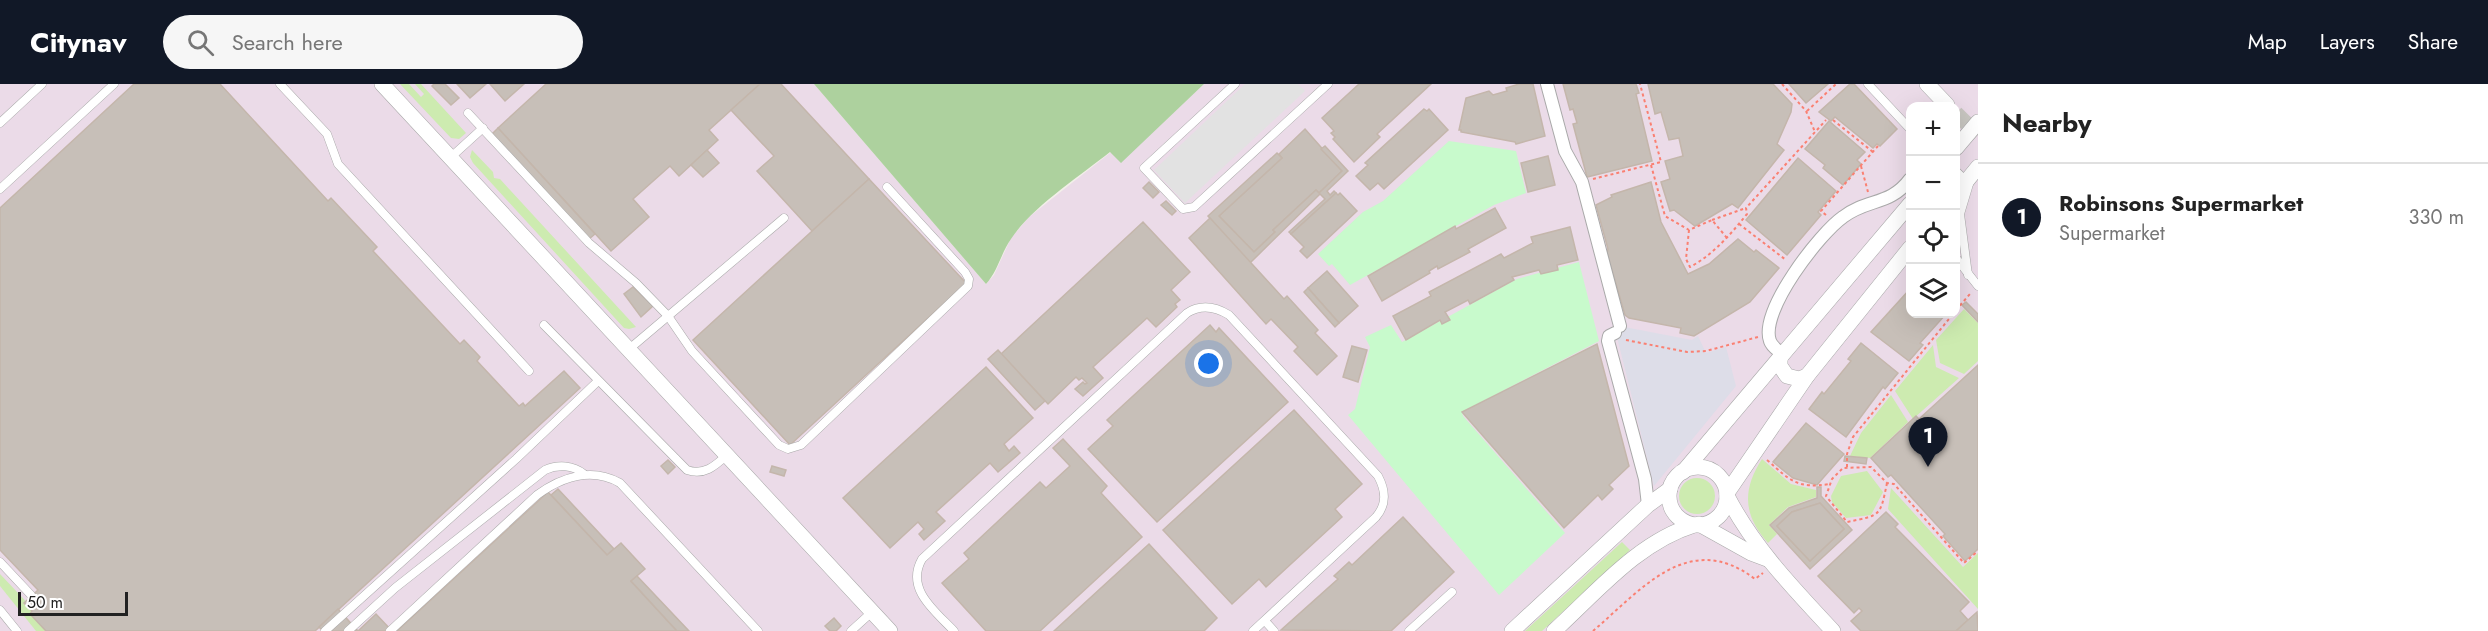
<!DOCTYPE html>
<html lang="en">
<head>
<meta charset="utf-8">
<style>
	:root { --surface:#fff; --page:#f6f6f6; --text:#222; --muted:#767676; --line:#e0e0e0; --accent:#111827 }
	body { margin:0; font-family:Jost,sans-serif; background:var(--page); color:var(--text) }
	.controls { position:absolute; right:18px; top:18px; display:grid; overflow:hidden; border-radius:12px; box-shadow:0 6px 24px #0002 }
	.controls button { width:54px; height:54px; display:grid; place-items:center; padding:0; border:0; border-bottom:2px solid var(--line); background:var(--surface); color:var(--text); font:30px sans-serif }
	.scale { position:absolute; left:18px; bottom:15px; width:110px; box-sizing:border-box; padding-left:6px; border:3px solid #222; border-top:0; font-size:16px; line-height:21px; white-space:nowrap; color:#222; -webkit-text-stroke:4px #fff; paint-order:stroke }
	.you { position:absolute; left:1209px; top:280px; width:21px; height:21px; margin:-15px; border:4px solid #fff; border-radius:50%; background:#1a73e8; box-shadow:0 0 0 9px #1a73e833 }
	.badge { display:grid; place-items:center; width:39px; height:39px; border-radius:50%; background:var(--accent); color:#fff; font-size:20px; font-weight:700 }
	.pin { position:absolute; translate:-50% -50px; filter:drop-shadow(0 2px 3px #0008) }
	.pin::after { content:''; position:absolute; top:32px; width:21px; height:18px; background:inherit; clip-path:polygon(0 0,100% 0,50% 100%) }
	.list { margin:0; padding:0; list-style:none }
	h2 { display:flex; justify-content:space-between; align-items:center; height:78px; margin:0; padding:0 24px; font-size:26px }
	h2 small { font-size:20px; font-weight:400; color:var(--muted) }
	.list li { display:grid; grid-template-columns:39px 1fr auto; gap:18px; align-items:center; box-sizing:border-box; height:108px; padding:0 24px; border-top:2px solid var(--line) }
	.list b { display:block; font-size:22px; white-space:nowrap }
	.list p { margin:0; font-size:20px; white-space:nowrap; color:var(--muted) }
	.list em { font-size:20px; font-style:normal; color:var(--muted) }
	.icon { flex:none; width:33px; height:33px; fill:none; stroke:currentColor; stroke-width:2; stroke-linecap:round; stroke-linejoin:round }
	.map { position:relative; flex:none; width:1978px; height:547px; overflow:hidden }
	header { display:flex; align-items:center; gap:36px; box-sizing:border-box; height:84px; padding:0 30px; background:var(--accent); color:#fff }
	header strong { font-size:28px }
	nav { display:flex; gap:33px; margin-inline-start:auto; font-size:21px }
	.search { width:420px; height:54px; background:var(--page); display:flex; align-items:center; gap:15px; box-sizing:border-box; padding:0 21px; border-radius:33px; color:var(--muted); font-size:22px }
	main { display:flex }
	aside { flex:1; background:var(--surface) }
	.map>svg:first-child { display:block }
</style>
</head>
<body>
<header>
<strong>Citynav</strong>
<div class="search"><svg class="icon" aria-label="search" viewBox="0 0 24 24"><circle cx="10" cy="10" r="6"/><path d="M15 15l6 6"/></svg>Search here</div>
<nav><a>Map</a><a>Layers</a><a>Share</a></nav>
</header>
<main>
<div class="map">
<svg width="1978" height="547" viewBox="0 0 1978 547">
	<rect width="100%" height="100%" fill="#f2efe9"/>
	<path fill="#ebdbe8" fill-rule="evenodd" d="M0 0H814L986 200 994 191 1011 154 1029 133 1111 68 1121 78 1204 0H1978V547H0ZM1910 22H1956V230H1910Z"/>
	<g fill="#cdebb0">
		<polygon points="400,0 409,0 421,13 424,10 415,0 421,0 466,49 459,55 451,54"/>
		<polygon points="472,66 493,88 494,94 500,95 636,243 629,245 624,244 473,79 470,73"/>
		<polygon points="1964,225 1978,239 1978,277 1964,290 1940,279 1936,256"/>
		<polygon points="1933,261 1936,283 1959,294 1913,335 1895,307"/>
		<polygon points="1891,311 1908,338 1870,374 1850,372 1861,349"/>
		<path d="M1762 375 1791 400 1816 406V413L1788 423 1769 441 1777 450 1768 459C1743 431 1742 406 1762 375Z"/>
		<polygon points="1867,387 1883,408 1871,431 1846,434 1832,418 1831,412 1841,392"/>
		<circle cx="1697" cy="412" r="18"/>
		<polygon points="1891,404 1963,483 1978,469 1978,525 1888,425"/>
		<polygon points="1622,458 1630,466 1542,547 1525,547"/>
		<polygon points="0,490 54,547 36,547 0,502"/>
	</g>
	<path fill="#add19e" d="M814 0H1204L1121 79 1110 68C1080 92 1032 123 1011 155 1001 169 998 187 986 200Z"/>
	<g fill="#c8facc">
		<polygon points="1449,57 1516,67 1526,109 1494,121 1350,201 1332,180 1329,182 1318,170 1363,128 1383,117"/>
		<polygon points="1579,178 1599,257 1462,328 1463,332 1565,449 1499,511 1348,331 1355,325 1370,263 1365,253 1391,241 1402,258 1517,195"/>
	</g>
	<polygon fill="#e2e2e2" points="1245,0 1298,0 1305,7 1185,119 1154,86"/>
	<polygon fill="#dddde8" points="1614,241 1692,256 1698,252 1706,269 1726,263 1736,302 1654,402"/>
	<g fill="#c7bfb8" stroke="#c4b6ab" stroke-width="1.5" fill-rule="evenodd">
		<polygon points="134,0 220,0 328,117 331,114 377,163 373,167 460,260 464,256 480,273 477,277 519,322 523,319 525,322 564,287 580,304 315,547 46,547 30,530 32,527 24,519 38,506 0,466 0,124"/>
		<polygon points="434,0 445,0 459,14 451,21 432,2"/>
		<polygon points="457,0 486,0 470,14"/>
		<polygon points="490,0 524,0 505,17"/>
		<polygon points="546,0 760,0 709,46 718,56 679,92 670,82 633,115 649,133 611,167 498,44"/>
		<polygon points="760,0 781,0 869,95 812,147 757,87 774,72 731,26"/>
		<polygon points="1359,0 1431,0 1377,50 1380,53 1354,78 1333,55 1335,53 1331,49 1334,47 1322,34"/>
		<polygon points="1519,0 1533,0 1545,52 1516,60 1515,58 1461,48 1461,46 1459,46 1466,14 1489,7 1493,11 1507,7 1506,4"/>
		<polygon points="1563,0 1636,0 1639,9 1636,10 1652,77 1587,93 1573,40 1577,39 1573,25 1570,26"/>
		<polygon points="1648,0 1773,0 1792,20 1791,28 1777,60 1784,66 1738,124 1732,120 1695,142 1674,126 1670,127 1661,98 1670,95 1665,77 1683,72 1679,54 1669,56 1661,28 1655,30"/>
		<polygon points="1789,0 1828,0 1806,19"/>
		<polygon points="1850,0 1854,0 1897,45 1880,62 1877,60 1873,64 1835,33 1831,37 1819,28"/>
		<polygon points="1424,25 1427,27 1429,25 1448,46 1384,105 1378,99 1370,106 1356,92 1368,81 1365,79"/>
		<polygon points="1829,37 1865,68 1857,76 1861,80 1843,101 1823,84 1825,81 1805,65"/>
		<polygon points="498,44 595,150 589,155 492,50"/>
		<polygon points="1305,45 1342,87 1319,109 1316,106 1273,146 1275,148 1254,168 1219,132 1282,74 1279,70"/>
		<polygon points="1325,62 1348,87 1327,107 1330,111 1334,107 1336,109 1291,150 1289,148 1325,115 1320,110 1250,179 1208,132 1277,69 1282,74 1219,132 1254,168 1275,148 1273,146 1316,106 1319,109 1342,87 1321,65"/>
		<polygon points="707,66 719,79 703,93 691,81"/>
		<polygon points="1548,72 1555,101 1528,108 1521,79"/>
		<polygon points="1798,74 1836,107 1818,128 1821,131 1787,171 1746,136"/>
		<polygon points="869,95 966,199 790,361 693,256"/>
		<polygon points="1149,98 1159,108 1153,114 1143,104"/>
		<polygon points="1651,98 1661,138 1688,190 1709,180 1738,155 1754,168 1756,166 1779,184 1750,218 1694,252 1680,249 1681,244 1629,234 1625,231 1607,169 1608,165 1596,121 1612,113 1611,111"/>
		<polygon points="1336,109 1338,111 1340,109 1357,127 1307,174 1300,167 1304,163 1291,150"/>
		<polygon points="1166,117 1176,127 1172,131 1161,121"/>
		<polygon points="1495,124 1506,144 1468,165 1470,168 1438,185 1437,182 1429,187 1430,189 1382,217 1368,192 1455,142 1456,145"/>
		<polygon points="1210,134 1284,215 1287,212 1318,246 1315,249 1337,272 1317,291 1294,267 1298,263 1271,235 1266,240 1189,154"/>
		<polygon points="1143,138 1190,188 1171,206 1180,216 1175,220 1177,223 1156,243 1147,234 1093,283 1103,294 1083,312 1075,305 1083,298 1085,300 1087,299 1082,294 1079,296 1076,293 1048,320 1001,270"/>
		<polygon points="1570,143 1578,176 1557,181 1558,186 1541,190 1539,186 1512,193 1514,196 1470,220 1468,216 1445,228 1450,236 1442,240 1440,236 1406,256 1393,232 1431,212 1429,208 1501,170 1504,174 1533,159 1531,153"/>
		<polygon points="1327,187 1358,222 1339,239 1308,204"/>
		<polygon points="633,203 653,222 641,233 624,210"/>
		<polygon points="1308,204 1339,239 1335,243 1304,208"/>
		<polygon points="1910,205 1910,230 1946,230 1920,259 1923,261 1909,277 1871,248"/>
		<polygon points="1966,218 1978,230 1978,238 1962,221"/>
		<polygon points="1210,241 1216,248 1219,244 1288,318 1157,438 1088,365 1113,342 1107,336"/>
		<polygon points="1861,259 1898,289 1885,305 1883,303 1846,353 1809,325 1822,308 1824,310 1851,277 1848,275"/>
		<polygon points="1597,260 1629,382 1609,401 1613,405 1602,416 1598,411 1564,444 1462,328"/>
		<polygon points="1352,262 1367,266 1358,298 1343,293"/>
		<polygon points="998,266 1045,317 1035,326 988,275"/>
		<polygon points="1978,281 1978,465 1965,477 1943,452 1945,450 1891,391 1888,393 1871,374 1916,332 1919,335"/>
		<polygon points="986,283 1033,334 1004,360 1009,367 1014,362 1020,369 998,388 990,379 936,428 945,437 924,456 919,450 924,445 918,438 890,464 843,414"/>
		<polygon points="1294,326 1362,400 1335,425 1342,433 1266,503 1259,495 1232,520 1163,446"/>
		<polygon points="1806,339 1844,370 1817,401 1793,394 1773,378"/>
		<polygon points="1063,355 1107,402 1101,409 1142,453 1040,547 986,547 942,499 969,475 964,469 1040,398 1046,404 1070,382 1053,364"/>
		<polygon points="1845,372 1867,374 1866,380 1844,377"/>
		<polygon points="668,376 675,383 668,390 661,382"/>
		<polygon points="772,382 786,386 784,392 770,388"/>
		<path d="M1817 403H1821V412L1852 446 1810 485 1770 441 1789 424 1817 414ZM1820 419 1844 445 1810 477 1777 442 1792 428Z"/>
		<polygon points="558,405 614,465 607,471 551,411"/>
		<polygon points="548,408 607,471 621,459 645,485 631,497 677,547 397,547"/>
		<polygon points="1820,419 1844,445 1810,477 1777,442 1792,428"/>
		<polygon points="1886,428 1898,440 1895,443 1969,518 1960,527 1968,536 1956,547 1861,547 1851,537 1862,527 1859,524 1854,529 1818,492"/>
		<polygon points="1403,433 1454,488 1391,547 1281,546 1338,495 1334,492 1349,478 1352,481"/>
		<polygon points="1149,460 1217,534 1204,547 1054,547"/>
		<polygon points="637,492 689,547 677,547 631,497"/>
		<polygon points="338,525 358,547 376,530 392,547 323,547 319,543"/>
		<polygon points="1977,528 1978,547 1956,547 1968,536"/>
		<polygon points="834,534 841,542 836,547 830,547 825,542"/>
	</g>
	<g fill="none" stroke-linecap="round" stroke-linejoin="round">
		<polyline stroke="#c8c6c1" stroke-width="15" stroke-dasharray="15 8" stroke-linecap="butt" points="1956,29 1978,51"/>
		<defs>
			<g id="service">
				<polyline points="280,0 327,50 338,80 529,287"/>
				<polyline points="1235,0 1144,84 1183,125 1194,123 1328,0"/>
				<polyline points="1868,0 1910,45"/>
				<polyline points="468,29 589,159 636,199 668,232 692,267 779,361 788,365 801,361 968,202 969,195 965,188 887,103"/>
				<polyline points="0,39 42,0"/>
				<polyline points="450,74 483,44"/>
				<polyline points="1956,87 1969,100 1960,130 1968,191"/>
				<polyline points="0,105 114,0"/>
				<polyline points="1956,174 1978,202"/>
				<path d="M544 241 687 386C704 392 715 382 727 371"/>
				<polyline points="628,266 784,134"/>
				<polyline points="0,478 31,511"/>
				<polyline points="0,526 17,547"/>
				<polyline points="1265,537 1274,547"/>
				<polyline points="325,547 516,375 598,297"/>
				<path d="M348 547 395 504 545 386C558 380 573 381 584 390"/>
				<path d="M390 547 537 411C562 393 592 383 620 399L758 547"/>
				<polyline points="851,547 872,528"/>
				<path d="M954 547C935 527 905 505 922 475L1187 229C1201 220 1216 223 1229 231L1378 392C1386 407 1387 420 1376 433L1253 547"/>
				<polyline points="1409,547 1452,508"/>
			</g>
			<g id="pedestrian">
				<polyline points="1547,0 1565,67 1582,98 1620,242"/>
				<polyline points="1615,249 1609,252 1608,257 1645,395 1648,421"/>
				<path d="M1782 270C1778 266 1772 263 1770 257 1759 227 1820 149 1843 133 1868 114 1890 122 1910 95"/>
			</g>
			<g id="minor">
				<polyline points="382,0 890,547"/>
				<polyline points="1927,0 1947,21"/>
				<polyline points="1956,64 1978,38"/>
				<polyline points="1956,110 1978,83"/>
				<polyline points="1780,273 1780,282 1787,292 1799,295 1807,292"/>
				<circle cx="1698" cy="412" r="29"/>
				<polyline points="1683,388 1910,120"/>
				<polyline points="1727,409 1807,292 1910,164"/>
				<path d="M1727 412C1754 464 1794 505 1833 547"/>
				<polyline points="1699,440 1751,469 1767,475"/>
				<polyline points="1512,547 1648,421 1670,405"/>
				<path d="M1554 547C1596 509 1638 458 1694 441"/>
			</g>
		</defs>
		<use href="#service" stroke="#a9a9a9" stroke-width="9"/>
		<use href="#pedestrian" stroke="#a9a9a9" stroke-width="14"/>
		<use href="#minor" stroke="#a9a9a9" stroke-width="16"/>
		<g stroke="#fa8072" stroke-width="2" stroke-dasharray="3 3" stroke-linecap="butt">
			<polyline points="1782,0 1806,27 1815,48"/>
			<polyline points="1807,27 1836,0"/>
			<polyline points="1833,36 1873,68"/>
			<polyline points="1651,81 1665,132 1689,146 1712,136 1727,154"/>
			<polyline points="1861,82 1868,108"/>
			<polyline points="1593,95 1661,78 1640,0"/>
			<polyline points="1826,131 1821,127 1878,62"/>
			<polyline points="1712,136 1746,124"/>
			<polyline points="1739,140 1786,176"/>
			<path d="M1689 146 1686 175 1690 183C1714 170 1730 151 1747 130L1746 124 1826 36"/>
			<polyline points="1956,226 1970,210"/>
			<polyline points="1626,256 1687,268 1706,267 1758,253"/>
			<path d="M1767 376C1791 397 1797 405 1830 400"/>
			<polyline points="1847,383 1847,370 1853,353 1953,230"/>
			<path d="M1887 399C1880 433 1881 431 1847 438L1826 412 1832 395 1843 384 1871 383 1887 399 1894 400 1964 479 1978 467"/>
			<path d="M1593 547C1642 505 1689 445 1755 495L1763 489"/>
		</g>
		<use href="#service" stroke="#fff" stroke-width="8"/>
		<use href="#pedestrian" stroke="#fff" stroke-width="12"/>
		<use href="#minor" stroke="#fff" stroke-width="15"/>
	</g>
</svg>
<div class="controls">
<button>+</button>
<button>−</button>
<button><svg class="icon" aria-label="locate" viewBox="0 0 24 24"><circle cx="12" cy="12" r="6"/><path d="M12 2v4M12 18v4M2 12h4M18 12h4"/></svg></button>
<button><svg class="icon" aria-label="layers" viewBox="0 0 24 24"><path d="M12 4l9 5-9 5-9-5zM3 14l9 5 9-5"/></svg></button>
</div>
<div class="scale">50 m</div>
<div class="you"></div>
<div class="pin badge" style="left:1928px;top:383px">1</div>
</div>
<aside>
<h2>Nearby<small></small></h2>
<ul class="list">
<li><span class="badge">1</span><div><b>Robinsons Supermarket</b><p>Supermarket</p></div><em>330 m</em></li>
</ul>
</aside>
</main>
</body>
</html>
